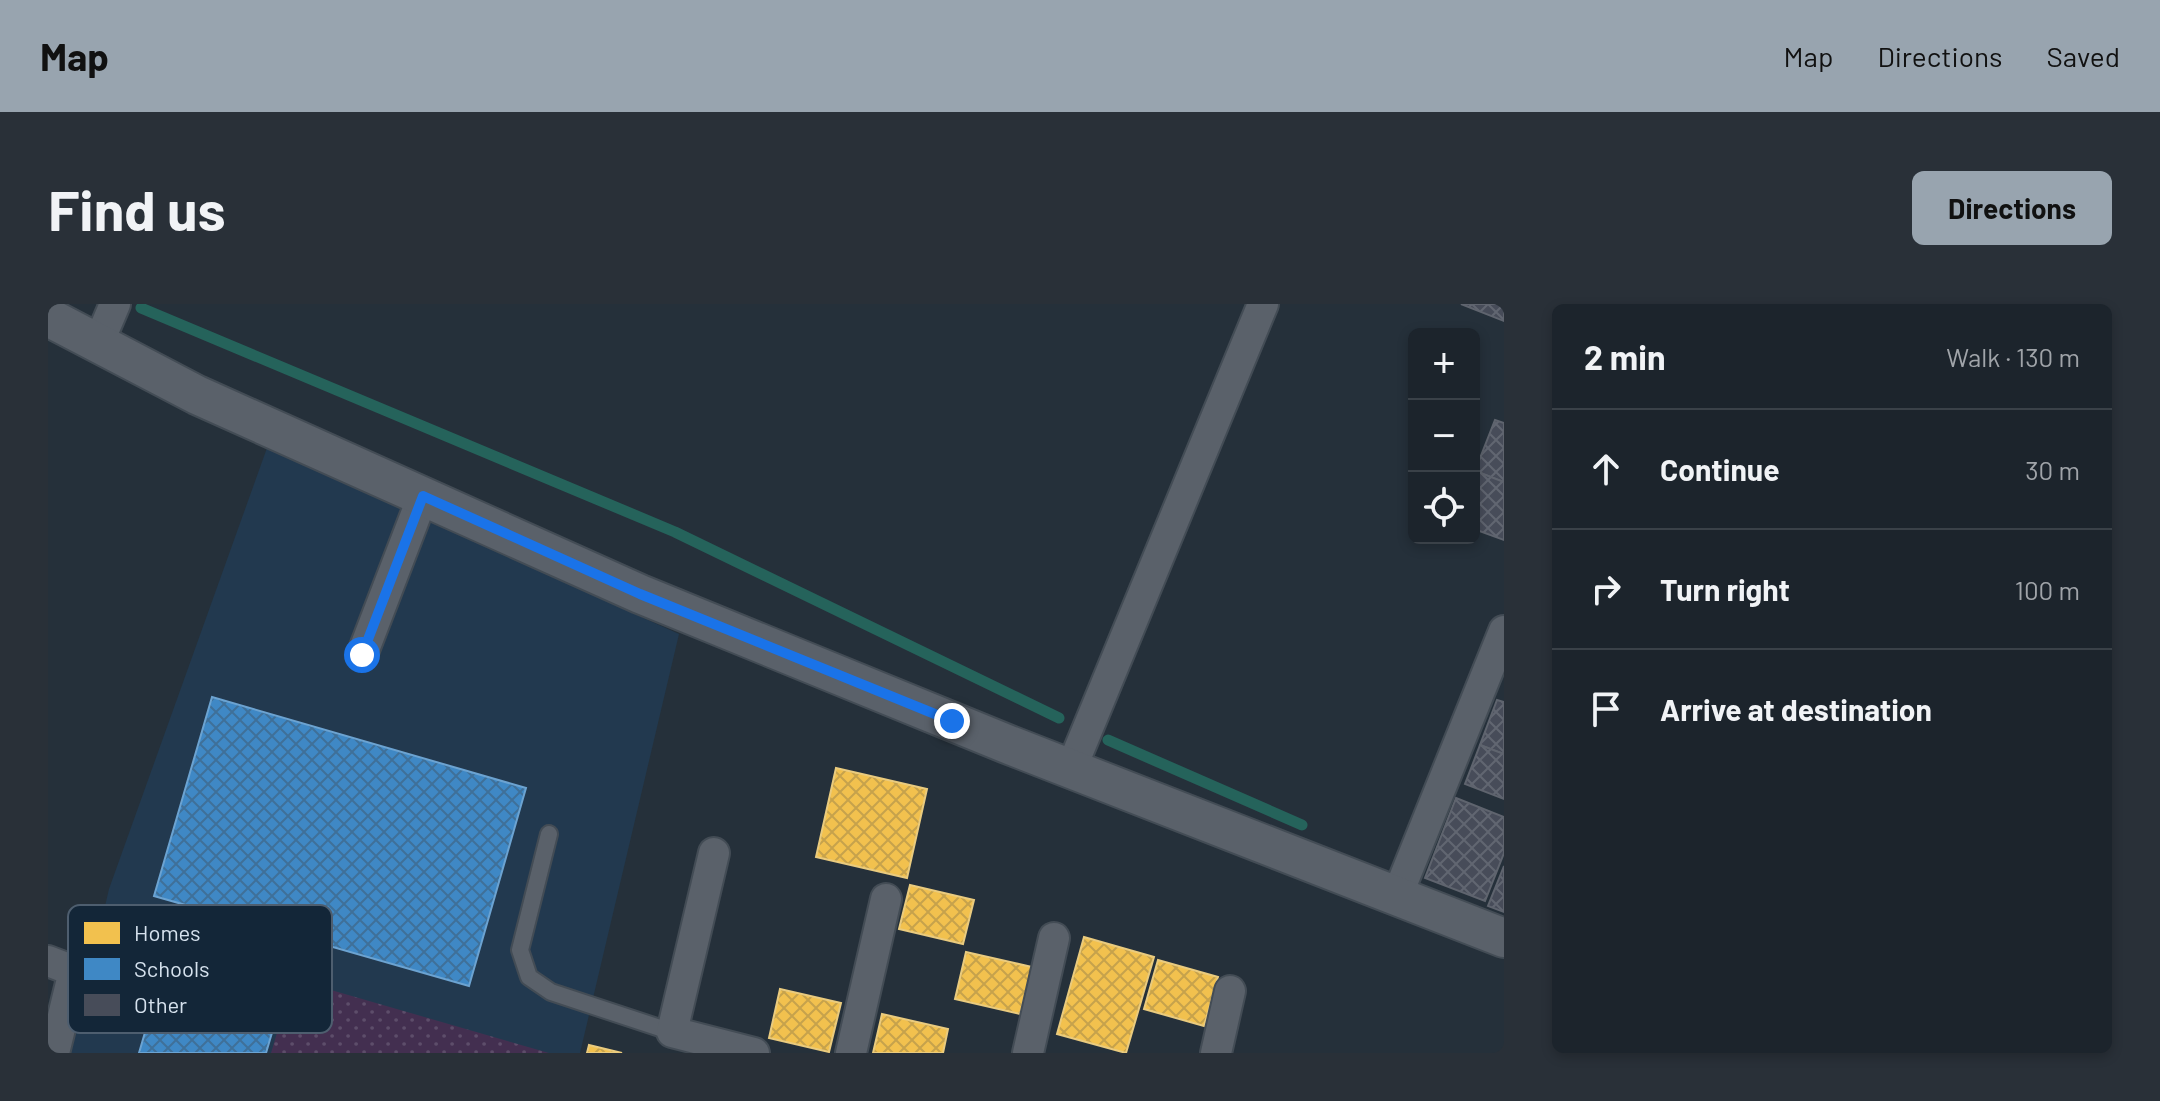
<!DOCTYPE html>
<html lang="en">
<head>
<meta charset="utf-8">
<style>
	:root { --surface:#1c242c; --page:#293038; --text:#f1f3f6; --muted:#a0a4a9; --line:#3a4148; --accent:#98a4af }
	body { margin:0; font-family:Barlow,sans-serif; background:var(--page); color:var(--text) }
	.controls { position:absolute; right:24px; top:24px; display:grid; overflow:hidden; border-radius:12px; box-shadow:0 4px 12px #0003 }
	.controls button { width:72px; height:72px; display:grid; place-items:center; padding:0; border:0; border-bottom:2px solid var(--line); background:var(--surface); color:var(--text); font:40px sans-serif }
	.stop { position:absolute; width:24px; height:24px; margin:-18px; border:6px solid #1a73e8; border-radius:50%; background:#fff }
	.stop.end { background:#1a73e8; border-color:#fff; box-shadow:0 2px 8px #0008 }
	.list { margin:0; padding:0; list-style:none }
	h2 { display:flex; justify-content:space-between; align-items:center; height:104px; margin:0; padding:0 32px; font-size:34px }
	h2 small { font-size:26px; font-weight:400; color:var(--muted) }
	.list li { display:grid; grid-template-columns:52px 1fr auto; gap:24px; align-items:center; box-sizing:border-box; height:120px; padding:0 32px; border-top:2px solid var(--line) }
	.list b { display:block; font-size:30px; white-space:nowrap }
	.list em { font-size:26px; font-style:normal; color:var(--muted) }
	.icon { flex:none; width:44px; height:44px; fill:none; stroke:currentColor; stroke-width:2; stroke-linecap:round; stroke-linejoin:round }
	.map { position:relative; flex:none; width:1456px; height:749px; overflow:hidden; border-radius:12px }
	header { display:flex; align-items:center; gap:48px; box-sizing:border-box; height:112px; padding:0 40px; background:var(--accent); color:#111 }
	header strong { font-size:38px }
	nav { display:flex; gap:44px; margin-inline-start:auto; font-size:28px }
	.intro { display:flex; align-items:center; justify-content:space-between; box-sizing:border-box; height:192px; padding:0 48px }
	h1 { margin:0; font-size:56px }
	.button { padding:20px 36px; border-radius:12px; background:var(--accent); color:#111; font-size:28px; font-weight:700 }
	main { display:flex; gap:48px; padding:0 48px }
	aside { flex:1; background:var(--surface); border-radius:12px; box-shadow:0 4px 12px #0003 }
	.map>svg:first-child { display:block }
</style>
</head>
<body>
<header>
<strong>Map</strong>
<nav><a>Map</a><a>Directions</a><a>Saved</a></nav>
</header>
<div class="intro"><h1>Find us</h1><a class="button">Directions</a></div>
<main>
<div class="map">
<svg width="1456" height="749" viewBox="0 0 1456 749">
	<defs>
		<pattern id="grass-dots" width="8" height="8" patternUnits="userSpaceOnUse" patternTransform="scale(2)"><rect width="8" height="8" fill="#432f50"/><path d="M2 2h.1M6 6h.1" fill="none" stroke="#5d4d6a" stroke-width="1.8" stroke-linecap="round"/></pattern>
		<pattern id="homes-cross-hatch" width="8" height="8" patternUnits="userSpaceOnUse" patternTransform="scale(2)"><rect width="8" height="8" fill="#f2c14e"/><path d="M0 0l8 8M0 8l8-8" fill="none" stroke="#c6a24c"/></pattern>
		<pattern id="schools-cross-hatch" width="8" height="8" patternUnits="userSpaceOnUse" patternTransform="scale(2)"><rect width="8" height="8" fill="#3f88c5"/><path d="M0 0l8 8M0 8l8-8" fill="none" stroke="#3f7099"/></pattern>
		<pattern id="building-cross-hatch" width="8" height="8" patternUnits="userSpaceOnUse" patternTransform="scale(2)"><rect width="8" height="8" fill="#474c59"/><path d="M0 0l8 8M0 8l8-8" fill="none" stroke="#616671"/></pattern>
	</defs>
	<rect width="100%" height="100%" fill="#25303a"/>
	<polygon fill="#22394f" points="219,144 631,330 532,749 23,749 61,585"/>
	<polygon fill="url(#grass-dots)" points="245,675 501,749 223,749"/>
	<g fill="url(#homes-cross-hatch)" stroke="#eacb7e" stroke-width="2">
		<polygon points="788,464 879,485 859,574 768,553"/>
		<polygon points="862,581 926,596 915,640 851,625"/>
		<polygon points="1036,633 1106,653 1078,749 1009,730"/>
		<polygon points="918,648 984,663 972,710 907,695"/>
		<polygon points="1110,656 1170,673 1156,722 1096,705"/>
		<polygon points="732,685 793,699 781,748 721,734"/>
		<polygon points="834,710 900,725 895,749 825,749"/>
		<polygon points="541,741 574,749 539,749"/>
	</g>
	<g fill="url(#schools-cross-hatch)" stroke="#6ca3d1" stroke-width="2">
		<polygon points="164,393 478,484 421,682 106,592"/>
		<polygon points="119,653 236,688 218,749 91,749"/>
	</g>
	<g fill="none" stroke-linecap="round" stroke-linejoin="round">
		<g stroke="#25635b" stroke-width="11">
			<polyline points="93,4 627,228 1011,414"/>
			<polyline points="1060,436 1254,521"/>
		</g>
	</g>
	<g fill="url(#building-cross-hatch)" stroke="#5f646e" stroke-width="2">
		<polygon points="1413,0 1456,0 1456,17"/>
		<polygon points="1447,116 1456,119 1456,178 1427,167"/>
		<polygon points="1430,168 1456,178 1456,236 1426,225 1426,177"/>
		<polygon points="1449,396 1456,398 1456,450 1432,441"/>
		<polygon points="1432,441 1456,450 1456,495 1417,480"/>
		<polygon points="1408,494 1456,513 1456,549 1437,597 1377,574"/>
		<polygon points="1456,562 1456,608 1440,602"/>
	</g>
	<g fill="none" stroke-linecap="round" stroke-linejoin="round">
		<defs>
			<polyline id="service" points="501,530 472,646 481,673 503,688 624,728"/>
			<g id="minor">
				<polyline points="50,40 67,0"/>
				<polyline points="314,351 375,192"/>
				<polyline points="1023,465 1215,0"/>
				<polyline points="666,549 624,728 706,749"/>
				<polyline points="1349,592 1456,327"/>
				<polyline points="0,657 26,667 6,749"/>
				<polyline points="803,749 838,595"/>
				<polyline points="980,749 1006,634"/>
				<polyline points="1168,749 1182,687"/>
			</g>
			<polyline id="tertiary" points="0,13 149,91 592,290 959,440 1456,634"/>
		</defs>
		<use href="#service" stroke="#434c55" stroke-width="20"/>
		<use href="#minor" stroke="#434c55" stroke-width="34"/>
		<use href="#tertiary" stroke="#434c55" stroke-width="42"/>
		<use href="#service" stroke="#5a616a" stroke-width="16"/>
		<use href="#minor" stroke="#5a616a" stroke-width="30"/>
		<use href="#tertiary" stroke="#5a616a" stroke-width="38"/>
	</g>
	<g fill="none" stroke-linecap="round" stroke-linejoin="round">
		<polyline stroke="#1a73e8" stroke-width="10" points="314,351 375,192 592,290 904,417"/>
	</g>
	<rect x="20" y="601" width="264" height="128" rx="12" fill="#132638" stroke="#4e5e6f" stroke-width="2"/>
	<rect x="36" y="618" width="36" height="22" fill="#f2c14e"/>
	<rect x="36" y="654" width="36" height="22" fill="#3f88c5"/>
	<rect x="36" y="690" width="36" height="22" fill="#474c59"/>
	<g font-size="22" fill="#d6e2ee">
		<text x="86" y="637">Homes</text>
		<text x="86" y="673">Schools</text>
		<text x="86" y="709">Other</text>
	</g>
</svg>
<div class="controls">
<button>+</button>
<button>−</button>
<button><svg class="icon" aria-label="locate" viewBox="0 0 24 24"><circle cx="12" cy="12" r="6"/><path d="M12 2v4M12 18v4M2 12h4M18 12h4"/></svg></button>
</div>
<div class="stop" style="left:314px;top:351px"></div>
<div class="stop end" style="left:904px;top:417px"></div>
</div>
<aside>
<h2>2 min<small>Walk · 130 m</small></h2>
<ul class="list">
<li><svg class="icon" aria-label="ahead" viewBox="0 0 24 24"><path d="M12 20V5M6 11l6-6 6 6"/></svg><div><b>Continue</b></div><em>30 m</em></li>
<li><svg class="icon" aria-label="right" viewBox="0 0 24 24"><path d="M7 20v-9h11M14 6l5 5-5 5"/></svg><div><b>Turn right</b></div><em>100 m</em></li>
<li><svg class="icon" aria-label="arrive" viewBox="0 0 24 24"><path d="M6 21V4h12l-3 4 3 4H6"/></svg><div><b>Arrive at destination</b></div></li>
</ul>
</aside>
</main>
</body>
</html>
